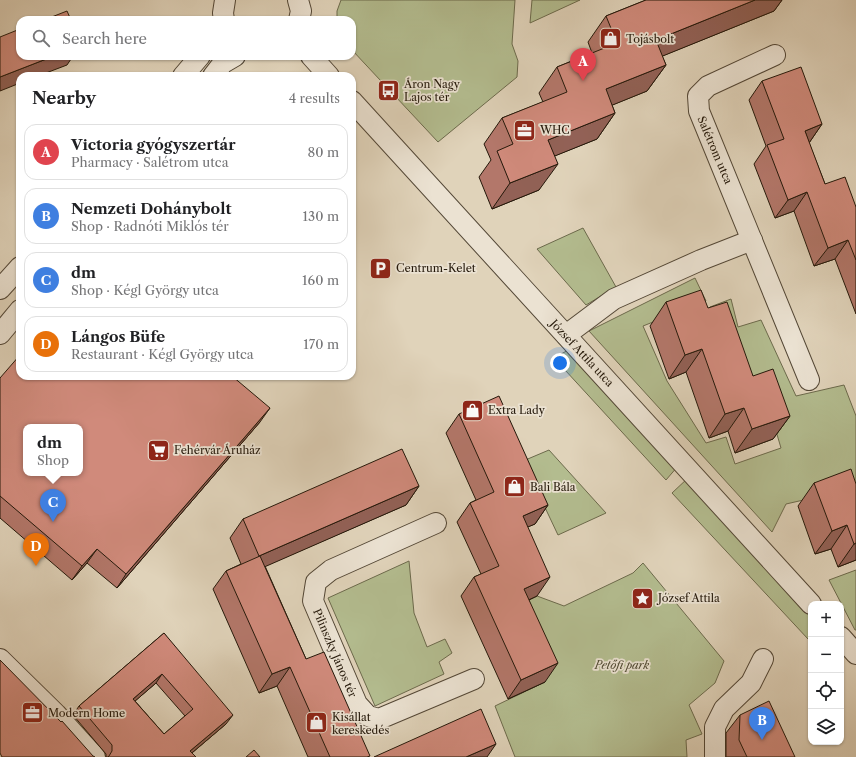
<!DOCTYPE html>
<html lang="en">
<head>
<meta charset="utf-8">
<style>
	:root { --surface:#fff; --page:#f2f2f2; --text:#202124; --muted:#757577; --line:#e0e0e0; --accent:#ea580c }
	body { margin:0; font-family:"Libre Caslon Text",serif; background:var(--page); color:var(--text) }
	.controls { position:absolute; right:12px; bottom:12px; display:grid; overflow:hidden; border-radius:8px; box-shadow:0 1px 3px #0004 }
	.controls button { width:36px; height:36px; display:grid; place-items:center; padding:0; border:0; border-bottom:1px solid var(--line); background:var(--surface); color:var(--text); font:20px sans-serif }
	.you { position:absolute; left:560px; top:363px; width:14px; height:14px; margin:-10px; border:3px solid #fff; border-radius:50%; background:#1a73e8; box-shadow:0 0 0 6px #1a73e833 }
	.badge { display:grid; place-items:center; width:26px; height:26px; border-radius:50%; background:var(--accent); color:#fff; font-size:13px; font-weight:700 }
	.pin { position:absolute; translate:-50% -33px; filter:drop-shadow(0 1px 2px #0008) }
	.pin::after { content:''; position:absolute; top:21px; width:14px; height:12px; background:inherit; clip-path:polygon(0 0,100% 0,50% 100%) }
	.popup { position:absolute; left:23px; top:424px; width:60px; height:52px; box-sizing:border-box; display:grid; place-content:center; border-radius:8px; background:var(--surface); filter:drop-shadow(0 1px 3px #0005); font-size:13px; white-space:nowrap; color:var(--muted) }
	.popup b { font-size:15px; color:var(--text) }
	.popup::after { content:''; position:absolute; left:50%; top:100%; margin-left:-8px; border:8px solid transparent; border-top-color:var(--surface) }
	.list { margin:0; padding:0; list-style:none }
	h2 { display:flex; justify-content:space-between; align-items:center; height:52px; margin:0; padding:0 16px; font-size:17px }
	h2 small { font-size:13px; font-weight:400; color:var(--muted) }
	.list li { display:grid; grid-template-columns:26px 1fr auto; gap:12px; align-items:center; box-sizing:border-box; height:56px; margin:0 8px 8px; padding:0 8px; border:1px solid var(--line); border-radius:12px }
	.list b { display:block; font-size:15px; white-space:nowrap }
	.list p { margin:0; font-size:13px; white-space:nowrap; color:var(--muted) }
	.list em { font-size:13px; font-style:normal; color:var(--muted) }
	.icon { flex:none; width:22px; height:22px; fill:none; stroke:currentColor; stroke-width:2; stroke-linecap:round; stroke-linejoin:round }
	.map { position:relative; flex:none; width:856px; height:757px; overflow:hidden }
	.search { position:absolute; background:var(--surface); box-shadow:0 1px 3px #0004; left:16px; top:16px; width:340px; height:44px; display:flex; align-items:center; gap:10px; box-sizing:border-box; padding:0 14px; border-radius:12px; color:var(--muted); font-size:15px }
	.panel { position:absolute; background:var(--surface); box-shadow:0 1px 3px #0004; left:16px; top:72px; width:340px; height:308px; border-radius:12px }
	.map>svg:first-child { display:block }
</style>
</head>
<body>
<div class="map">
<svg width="856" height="757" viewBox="0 0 856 757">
	<rect width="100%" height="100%" fill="#e0d3ba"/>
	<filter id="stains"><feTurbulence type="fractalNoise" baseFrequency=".005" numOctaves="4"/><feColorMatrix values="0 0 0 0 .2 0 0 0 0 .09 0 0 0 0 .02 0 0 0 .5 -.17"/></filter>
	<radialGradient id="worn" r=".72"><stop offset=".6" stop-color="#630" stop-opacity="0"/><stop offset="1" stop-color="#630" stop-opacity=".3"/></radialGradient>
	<g fill="#b3bc8f" stroke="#6c6a4c">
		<polygon points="341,0 515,0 512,44 518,61 517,77 438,142 352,50 352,20 337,20 337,11"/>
		<polygon points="532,0 580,0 530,23"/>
		<polygon points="583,228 616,287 586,305 537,249"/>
		<polygon points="695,278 706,301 643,326 667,381 706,443 726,437 735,464 781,448 768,404 721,343 710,307 731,299 738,327 761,320 796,396 844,385 856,416 856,488 786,504 772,532 589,331"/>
		<polygon points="570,349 678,466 666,480 554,358"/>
		<polygon points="549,450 606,513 558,535 523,461"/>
		<polygon points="688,478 811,611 811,637 808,639 672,493"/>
		<polygon points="409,561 414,613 427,647 445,639 452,653 439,662 444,674 375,706 328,598"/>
		<polygon points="643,563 724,661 715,683 689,705 702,734 686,740 687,757 515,757 495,706 545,682 511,608 537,596 564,606 633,573"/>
		<polygon points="856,570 856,630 855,630 829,580"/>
	</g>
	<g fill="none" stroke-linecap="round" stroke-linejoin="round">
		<defs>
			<g id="street">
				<polyline points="298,0 301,11 299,20"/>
				<polyline points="224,20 223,13 225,0"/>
				<polyline points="775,55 708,86 698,96 699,111 809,380"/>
				<polyline points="311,56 329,76"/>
				<polyline points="183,76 200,56"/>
				<polyline points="213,76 223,63 235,56"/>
				<polyline points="352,101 811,604"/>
				<polyline points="0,289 20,267"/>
				<polyline points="0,334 20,310"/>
				<polyline points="566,335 614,299 701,260 752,240"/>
				<polyline points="436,523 331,570 316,582 313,601 357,704 368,716 379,719 474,679"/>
				<polyline points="841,637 856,654"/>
				<polyline points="0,659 56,714 95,757"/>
				<polyline points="715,757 715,727 724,709 751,683 763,659"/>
			</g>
		</defs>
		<use href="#street" stroke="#534736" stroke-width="22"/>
		<use href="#street" stroke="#ebe2d2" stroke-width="20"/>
	</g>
	<g fill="#b3776a" stroke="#24180a" fill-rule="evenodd">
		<polygon points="646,0 782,0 774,11 662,56 666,65 647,91 612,105 615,113 597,139 554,156 539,190 492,209 479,177 491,160 484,144 502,118 543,102 539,93 557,67 592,53 588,42 606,16"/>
		<polygon points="762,81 822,124 809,143 825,184 856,207 856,314 835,259 814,266 794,211 775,218 754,164 766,146 749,100"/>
		<polygon points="666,302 708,308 753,376 790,416 773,439 735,453 728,431 709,438 686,372 669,379 650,326"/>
		<polygon points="0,378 151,379 260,422 117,588 87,563 72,580 0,518"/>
		<polygon points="459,414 548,505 535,524 527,527 537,596 529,600 545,682 508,699 461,596 474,577 481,574 457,522 470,503 476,500 446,433"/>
		<polygon points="814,483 856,484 856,560 838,567 831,549 815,554 798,506"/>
		<polygon points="419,486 406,505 265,566 306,659 369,757 308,757 277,686 259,693 213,589 226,571 241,564 230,538 243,519"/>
		<path d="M164 633 226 724 192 753 196 757H106V754L73 715 79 706ZM156 683 185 716 164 734 135 701Z"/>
		<polygon points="740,715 795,757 726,757 726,733"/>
	</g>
	<g fill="#926156" stroke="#24180a">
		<polygon points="755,0 782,0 774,11 638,66 656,40"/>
		<polygon points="54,56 73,56 67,65 38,76 20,76 20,83 0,91 0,77"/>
		<polygon points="666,65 647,91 588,115 606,89"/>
		<polygon points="615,113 597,139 530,166 548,140"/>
		<polygon points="822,124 809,143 805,131"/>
		<polygon points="558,164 539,190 492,209 510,183"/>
		<polygon points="807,192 794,211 775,218 788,200"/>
		<polygon points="848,240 835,259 814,266 828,248"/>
		<polygon points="702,349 686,372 669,379 685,355"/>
		<polygon points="270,408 260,422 117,588 126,574"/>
		<polygon points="744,408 728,431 709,438 725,414"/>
		<polygon points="790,416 773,439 735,453 752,429"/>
		<polygon points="419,486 406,505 246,575 259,556"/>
		<polygon points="548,505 535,524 509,535 523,516"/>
		<polygon points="847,525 831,549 815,554 832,531"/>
		<polygon points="856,543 856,560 838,567 854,544"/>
		<polygon points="97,549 87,563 72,580 82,566"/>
		<polygon points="550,577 537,596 511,608 524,589"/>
		<polygon points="558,663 545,682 508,699 521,680"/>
		<polygon points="290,667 277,686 259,693 272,674"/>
		<polygon points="162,674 156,683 127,708 133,699"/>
		<polygon points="233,715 226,724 187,757 190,751"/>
		<polygon points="496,744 487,757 466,757"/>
	</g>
	<g fill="#d08a7b" stroke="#24180a" fill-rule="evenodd">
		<polygon points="646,0 755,0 656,40 666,65 606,89 615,113 548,140 558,164 510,183 497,151 513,144 502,118 567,92 557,67 617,43 606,16"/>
		<polygon points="67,11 71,20 44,20"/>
		<polygon points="20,29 20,56 54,56 0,77 0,37"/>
		<polygon points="801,67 822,124 805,131 825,184 845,177 856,207 856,260 848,240 828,248 807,192 788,200 767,145 784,139 762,81"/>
		<polygon points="701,290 708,308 727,302 753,376 773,369 790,416 752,429 744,408 725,414 702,349 685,355 666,302"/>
		<path d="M20 355V376H147L151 379 154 376H232L270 408 126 574 97 549 82 566 0 496V378ZM26 427H80V473H26Z"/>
		<polygon points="499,396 548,505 523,516 550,577 524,589 558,663 521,680 474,577 499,566 470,503 494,492 459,414"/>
		<polygon points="402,449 419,486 259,556 243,519"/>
		<polygon points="851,469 856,484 856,543 854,544 847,525 832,531 814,483"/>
		<polygon points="260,556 306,659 324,652 370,756 367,757 330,757 290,667 272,674 226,571"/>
		<path d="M164 633 233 715 190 751 196 757H108L109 756 112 751V745L79 706ZM162 674 193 709 164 734 133 699Z"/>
		<polygon points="0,660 61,722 62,721 93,756 95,757 2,757 0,753"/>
		<polygon points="769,701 795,757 747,757 739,740 740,715"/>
		<polygon points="481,709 496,744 466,757 374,757"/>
		<polygon points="254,750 260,757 246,757"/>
	</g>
	<defs>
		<symbol id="shop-square" viewBox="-11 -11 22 22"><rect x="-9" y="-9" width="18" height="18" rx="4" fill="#8f2418" stroke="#ebe2d2"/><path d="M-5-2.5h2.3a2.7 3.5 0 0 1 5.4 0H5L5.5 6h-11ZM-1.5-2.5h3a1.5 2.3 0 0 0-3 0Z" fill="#fff"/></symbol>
		<symbol id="bus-square" viewBox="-11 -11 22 22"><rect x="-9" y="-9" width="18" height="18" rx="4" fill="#8f2418" stroke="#ebe2d2"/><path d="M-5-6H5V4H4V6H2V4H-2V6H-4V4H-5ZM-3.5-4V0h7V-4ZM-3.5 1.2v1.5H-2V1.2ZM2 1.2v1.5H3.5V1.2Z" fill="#fff"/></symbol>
		<symbol id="office-square" viewBox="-11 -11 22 22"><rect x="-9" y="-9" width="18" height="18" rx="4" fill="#8f2418" stroke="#ebe2d2"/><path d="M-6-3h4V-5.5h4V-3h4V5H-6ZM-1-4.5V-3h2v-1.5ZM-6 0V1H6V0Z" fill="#fff"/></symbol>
		<symbol id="parking-square" viewBox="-11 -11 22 22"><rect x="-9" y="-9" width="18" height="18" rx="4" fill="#8f2418" stroke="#ebe2d2"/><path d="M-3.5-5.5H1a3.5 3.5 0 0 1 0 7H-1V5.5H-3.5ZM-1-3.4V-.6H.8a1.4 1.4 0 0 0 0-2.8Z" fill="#fff"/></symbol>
		<symbol id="supermarket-square" viewBox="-11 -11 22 22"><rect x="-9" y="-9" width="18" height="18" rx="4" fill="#8f2418" stroke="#ebe2d2"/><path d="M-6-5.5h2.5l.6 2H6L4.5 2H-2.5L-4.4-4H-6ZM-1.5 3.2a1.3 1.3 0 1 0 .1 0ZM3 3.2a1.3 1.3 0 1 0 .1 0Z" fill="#fff"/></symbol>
		<symbol id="sight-square" viewBox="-11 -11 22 22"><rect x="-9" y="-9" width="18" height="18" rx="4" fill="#8f2418" stroke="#ebe2d2"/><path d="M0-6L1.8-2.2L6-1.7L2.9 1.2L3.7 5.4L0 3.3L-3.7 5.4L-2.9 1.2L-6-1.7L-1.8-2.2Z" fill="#fff"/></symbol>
	</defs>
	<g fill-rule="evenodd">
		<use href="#shop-square" x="598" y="26" width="25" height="25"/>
		<use href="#bus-square" x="376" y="78" width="25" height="25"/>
		<use href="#office-square" x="512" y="118" width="25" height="25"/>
		<use href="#parking-square" x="368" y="256" width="25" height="25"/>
		<use href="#shop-square" x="460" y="398" width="25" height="25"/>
		<use href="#supermarket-square" x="146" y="438" width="25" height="25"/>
		<use href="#shop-square" x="502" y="474" width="25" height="25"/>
		<use href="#sight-square" x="630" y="586" width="25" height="25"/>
		<use href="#office-square" x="20" y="700" width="25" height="25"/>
		<use href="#shop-square" x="304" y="710" width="25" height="25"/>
	</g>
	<g text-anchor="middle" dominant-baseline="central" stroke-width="3.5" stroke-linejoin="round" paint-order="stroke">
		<g font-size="11" fill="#24180a" stroke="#ebe2d2" text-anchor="start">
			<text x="626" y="39">Tojásbolt</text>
			<text x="404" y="84">Áron Nagy<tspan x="404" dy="13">Lajos tér</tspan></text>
			<text x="540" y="130">WHC</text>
			<text x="396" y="268">Centrum-Kelet</text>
			<text x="488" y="410">Extra Lady</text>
			<text x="174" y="450">Fehérvár Áruház</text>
			<text x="530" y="487">Bali Bála</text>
			<text x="658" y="598">József Attila</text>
			<text x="48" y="713">Modern Home</text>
			<text x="332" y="717">Kisállat<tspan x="332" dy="13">kereskedés</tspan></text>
		</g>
		<g font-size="11" fill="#24180a" stroke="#ebe2d2">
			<text transform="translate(715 150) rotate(67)">Salétrom utca</text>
			<text transform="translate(582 353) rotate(47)">József Attila utca</text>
			<text transform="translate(335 653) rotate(67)">Pilinszky János tér</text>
		</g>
		<g font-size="11" font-style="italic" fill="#4f4932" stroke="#ebe2d2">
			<text x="622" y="665">Petőfi park</text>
		</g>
	</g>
	<rect width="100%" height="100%" filter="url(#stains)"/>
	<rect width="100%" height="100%" fill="url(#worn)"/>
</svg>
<div class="controls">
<button>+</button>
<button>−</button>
<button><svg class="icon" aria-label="locate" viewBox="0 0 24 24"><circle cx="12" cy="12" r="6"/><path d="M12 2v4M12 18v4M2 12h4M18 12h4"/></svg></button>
<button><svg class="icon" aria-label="layers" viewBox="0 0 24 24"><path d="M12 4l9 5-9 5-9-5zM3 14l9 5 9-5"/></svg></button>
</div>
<div class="you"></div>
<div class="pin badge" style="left:583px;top:81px;background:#e0444e">A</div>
<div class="pin badge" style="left:762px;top:740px;background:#3f7fe0">B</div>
<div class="pin badge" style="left:53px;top:522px;background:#3f7fe0">C</div>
<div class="popup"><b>dm</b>Shop</div>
<div class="pin badge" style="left:36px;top:566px;background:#e8710a">D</div>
<div class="search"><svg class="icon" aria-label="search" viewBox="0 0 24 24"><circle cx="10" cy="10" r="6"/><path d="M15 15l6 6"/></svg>Search here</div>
<section class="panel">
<h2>Nearby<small>4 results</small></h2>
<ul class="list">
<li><span class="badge" style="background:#e0444e">A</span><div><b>Victoria gyógyszertár</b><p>Pharmacy · Salétrom utca</p></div><em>80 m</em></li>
<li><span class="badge" style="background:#3f7fe0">B</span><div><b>Nemzeti Dohánybolt</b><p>Shop · Radnóti Miklós tér</p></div><em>130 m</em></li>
<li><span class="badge" style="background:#3f7fe0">C</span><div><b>dm</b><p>Shop · Kégl György utca</p></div><em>160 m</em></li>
<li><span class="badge" style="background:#e8710a">D</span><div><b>Lángos Büfe</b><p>Restaurant · Kégl György utca</p></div><em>170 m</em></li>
</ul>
</section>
</div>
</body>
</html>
